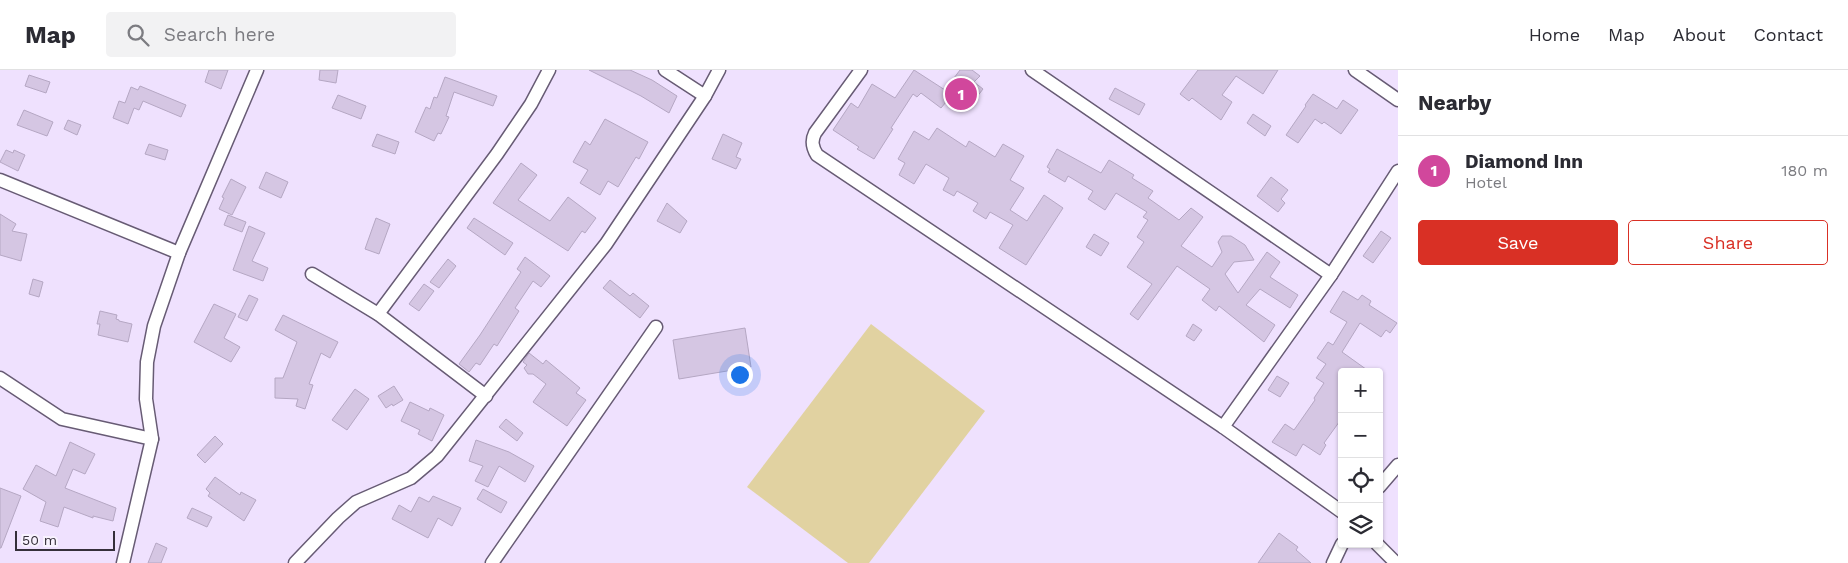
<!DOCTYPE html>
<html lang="en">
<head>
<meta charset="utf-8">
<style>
	:root { --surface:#fff; --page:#f2f2f3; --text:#2b2b33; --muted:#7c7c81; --line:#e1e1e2; --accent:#d93025 }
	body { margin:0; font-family:"Work Sans",sans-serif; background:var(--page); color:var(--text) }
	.controls { position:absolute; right:15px; bottom:15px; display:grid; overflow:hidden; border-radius:5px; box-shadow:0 1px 4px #0004 }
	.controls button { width:45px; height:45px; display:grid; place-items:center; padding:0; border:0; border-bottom:1px solid var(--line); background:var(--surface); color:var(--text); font:25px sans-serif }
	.scale { position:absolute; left:15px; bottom:12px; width:100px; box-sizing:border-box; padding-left:5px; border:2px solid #352f3a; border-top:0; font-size:14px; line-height:18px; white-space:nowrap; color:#352f3a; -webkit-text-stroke:4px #f8f2fe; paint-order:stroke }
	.you { position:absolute; left:739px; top:304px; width:18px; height:18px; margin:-12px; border:4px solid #fff; border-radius:50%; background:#1a73e8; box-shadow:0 0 0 8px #1a73e833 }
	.badge { display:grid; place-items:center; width:32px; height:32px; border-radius:50%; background:var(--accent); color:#fff; font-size:16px; font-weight:700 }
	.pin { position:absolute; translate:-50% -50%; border:2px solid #fff; box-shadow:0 1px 5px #0006 }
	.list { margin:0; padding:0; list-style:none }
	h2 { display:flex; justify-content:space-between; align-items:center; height:65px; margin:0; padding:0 20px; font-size:21px }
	h2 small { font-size:16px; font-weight:400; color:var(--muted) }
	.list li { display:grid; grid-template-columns:32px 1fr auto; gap:15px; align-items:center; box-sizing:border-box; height:70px; padding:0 20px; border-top:1px solid var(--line) }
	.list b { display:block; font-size:19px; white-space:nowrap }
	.list p { margin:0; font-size:16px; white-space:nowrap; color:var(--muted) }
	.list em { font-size:16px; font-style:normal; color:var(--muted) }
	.actions { display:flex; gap:10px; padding:15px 20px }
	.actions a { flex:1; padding:11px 0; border:1px solid var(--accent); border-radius:5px; text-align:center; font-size:18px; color:var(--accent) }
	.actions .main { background:var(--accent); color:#fff }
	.icon { flex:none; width:28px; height:28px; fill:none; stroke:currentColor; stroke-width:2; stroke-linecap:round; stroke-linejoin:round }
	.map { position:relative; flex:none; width:1398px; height:493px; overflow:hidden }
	header { display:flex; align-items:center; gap:30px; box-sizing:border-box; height:70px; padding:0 25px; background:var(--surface); border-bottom:1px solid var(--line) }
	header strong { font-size:24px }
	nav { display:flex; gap:28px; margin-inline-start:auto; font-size:18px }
	.search { width:350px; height:45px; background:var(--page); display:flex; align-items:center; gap:12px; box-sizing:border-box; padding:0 18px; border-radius:5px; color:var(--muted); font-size:19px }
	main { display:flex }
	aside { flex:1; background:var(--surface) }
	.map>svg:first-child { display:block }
</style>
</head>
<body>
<header>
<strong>Map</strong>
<div class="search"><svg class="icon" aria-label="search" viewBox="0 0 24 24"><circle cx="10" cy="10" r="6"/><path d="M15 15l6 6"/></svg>Search here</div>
<nav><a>Home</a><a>Map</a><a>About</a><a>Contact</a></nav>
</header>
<main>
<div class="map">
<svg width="1398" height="493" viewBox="0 0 1398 493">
	<rect width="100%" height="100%" fill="#efe1fe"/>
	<polygon fill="#e1d2a1" points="871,254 985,341 869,493 848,493 747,417"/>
	<g fill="#d5c6e3" stroke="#b5a7c3">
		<polygon points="209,0 228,0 221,19 205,12"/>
		<polygon points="320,0 338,0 336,13 319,10"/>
		<polygon points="589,0 630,0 652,10 677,26 669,43 641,26"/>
		<polygon points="914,0 945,20 960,0 972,0 980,6 974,12 983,19 973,32 969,29 959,41 946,32 941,38 921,23 917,27 913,24 891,58 893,59 874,89 857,79 859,77 833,60 851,33 858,38 872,14 895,28"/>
		<polygon points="1198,0 1278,0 1263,24 1236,6 1222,25 1232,32 1221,50 1192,28 1189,31 1180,24"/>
		<polygon points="29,5 50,12 46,23 25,16"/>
		<polygon points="445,7 497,26 493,36 454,22 446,46 449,47 441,64 438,63 434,71 415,62 426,37 430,39 434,27 437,28"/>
		<polygon points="140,16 186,35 181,47 143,31 139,40 134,38 128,54 113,48 119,31 125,33 131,17 138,20"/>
		<polygon points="1115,18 1145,34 1139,45 1109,29"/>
		<polygon points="1313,24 1337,39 1343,30 1358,40 1341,64 1324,52 1322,54 1315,49 1298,73 1286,65 1306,36 1305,35"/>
		<polygon points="338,25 366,36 361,49 332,38"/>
		<polygon points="24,40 53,52 47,66 17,55"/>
		<polygon points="1253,44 1271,56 1265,66 1247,53"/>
		<polygon points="605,49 648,72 639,89 636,87 618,117 608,111 600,125 580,113 588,100 573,92 585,71 590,75"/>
		<polygon points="68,50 81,55 77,65 64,59"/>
		<polygon points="937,58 966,77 969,71 995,87 1003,74 1024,86 1010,110 1024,118 1010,140 1027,151 1044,125 1063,138 1026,195 999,178 1013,155 990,142 986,149 973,141 978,133 957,121 954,126 943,120 949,108 926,94 914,114 899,105 905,93 898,89 914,61 929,70"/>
		<polygon points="377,64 399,72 395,84 372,76"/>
		<polygon points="723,64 742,73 736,87 741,89 736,99 712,89"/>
		<polygon points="149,74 168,80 165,90 145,84"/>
		<polygon points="1057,79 1101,103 1109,90 1134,105 1132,108 1153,121 1148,128 1179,150 1191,138 1203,147 1181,176 1212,197 1222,182 1218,172 1222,166 1231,166 1245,175 1254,190 1234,192 1225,204 1238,223 1267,182 1280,192 1270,207 1298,225 1290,238 1260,219 1246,235 1275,255 1264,272 1219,236 1216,241 1202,230 1210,219 1177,196 1138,250 1130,244 1152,214 1127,197 1144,172 1137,167 1148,150 1143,147 1147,142 1116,123 1105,140 1088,129 1093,121 1068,106 1065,112 1048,102 1050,99 1047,97"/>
		<polygon points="6,80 13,83 14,80 25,85 18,101 0,92"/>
		<polygon points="521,93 537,105 518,130 550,151 568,127 596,148 585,163 582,161 568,181 493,133"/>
		<polygon points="266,102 288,112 281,128 259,118"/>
		<polygon points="1271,107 1288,120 1281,129 1285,133 1278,142 1257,126"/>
		<polygon points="231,109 246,117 232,145 219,139 224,128 222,127"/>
		<polygon points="667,133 687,151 680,163 657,151"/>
		<polygon points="0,144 16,154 12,161 27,164 21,191 0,185"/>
		<polygon points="228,145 246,152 242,162 224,155"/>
		<polygon points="376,148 390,154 379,184 365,179"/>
		<polygon points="474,148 513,173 505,185 467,158"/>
		<polygon points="249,156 265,163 252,191 268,198 263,211 233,200"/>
		<polygon points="1381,161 1391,168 1373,193 1363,186"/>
		<polygon points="1094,164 1109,173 1101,186 1086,177"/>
		<polygon points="525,187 550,206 541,217 533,211 515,238 519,241 497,276 494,274 480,295 476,293 469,302 459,294 480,265 521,202 517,199"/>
		<polygon points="448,189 456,196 439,218 430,212"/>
		<polygon points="33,209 43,212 39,227 29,224"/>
		<polygon points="610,210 630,226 633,223 649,236 640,248 603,218"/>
		<polygon points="424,214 434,221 419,241 409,234"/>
		<polygon points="1343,221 1358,230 1362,225 1371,231 1369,235 1397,253 1390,263 1386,260 1381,267 1360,253 1342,282 1370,302 1342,302 1342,348 1324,373 1326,375 1320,385 1303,374 1296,386 1272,372 1285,354 1294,360 1315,330 1314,328 1324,313 1316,308 1326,294 1317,288 1328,272 1333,275 1347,252 1330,242"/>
		<polygon points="249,225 258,229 247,251 238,247"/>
		<polygon points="214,234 236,244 224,268 240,277 231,292 194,272"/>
		<polygon points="100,241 117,245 116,249 119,250 119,251 132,254 128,272 98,265 100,254 97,254"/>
		<polygon points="283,245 338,272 330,288 321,283 309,314 313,315 305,339 296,336 298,329 275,328 275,308 283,308 297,272 275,260"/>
		<polygon points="1193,254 1202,260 1194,271 1186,266"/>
		<polygon points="745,258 751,297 679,309 673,270"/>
		<polygon points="529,283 543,294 546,290 580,318 576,323 586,330 567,356 533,332 546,314 533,304 528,304 524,298 527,295 523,292"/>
		<polygon points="1277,306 1289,313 1280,327 1268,320"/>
		<polygon points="394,316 403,330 393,336 392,334 386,338 378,326"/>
		<polygon points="355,319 369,329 347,360 332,350"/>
		<polygon points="410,332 429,341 430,338 444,345 432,371 418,364 420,360 401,351"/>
		<polygon points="506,349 523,363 517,371 499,357"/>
		<polygon points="215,366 223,374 205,393 197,385"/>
		<polygon points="476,370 509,382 534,396 525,412 499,396 488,417 475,411 483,396 469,391"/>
		<polygon points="70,372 95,384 85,404 73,399 65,418 116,438 113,451 93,446 93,448 64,437 58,457 40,451 46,432 23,419 36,395 56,406"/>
		<polygon points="215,407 240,425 241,422 256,430 244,451 208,426 210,423 206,419"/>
		<polygon points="0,418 21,426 1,478 0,478"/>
		<polygon points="483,419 507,432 501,443 477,429"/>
		<polygon points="433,426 461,438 452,456 438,448 428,468 392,449 399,435 411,442 419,427 429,432"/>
		<polygon points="192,438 212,447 207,457 187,448"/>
		<polygon points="1279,463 1298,477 1296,480 1311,493 1258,493"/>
		<polygon points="156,473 167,478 161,493 148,493"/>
	</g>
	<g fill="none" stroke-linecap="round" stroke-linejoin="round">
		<defs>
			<g id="minor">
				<polyline points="665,0 705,26"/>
				<path d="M861 0 815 63C811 71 812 77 817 85L1223 357 1342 442"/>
				<polyline points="1032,0 1331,205"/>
				<polyline points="1355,0 1398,30"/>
				<polyline points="0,110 179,183"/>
				<polyline points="312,204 378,244 486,326"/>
				<polyline points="378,244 497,84 531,34 549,0"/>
				<polyline points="0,308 62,349 152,369"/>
				<polyline points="1223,357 1331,205 1398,101"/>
				<polyline points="1379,417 1398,395"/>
				<polyline points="1377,474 1396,493"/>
				<polyline points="123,493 152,369 146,329 147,292 154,256 179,183 257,0"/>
				<polyline points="295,493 338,448 356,432 411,408 437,386 606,174 705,26 719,0"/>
				<polyline points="492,493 656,257"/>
				<polyline points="1333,493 1342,474"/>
			</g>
		</defs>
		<use href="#minor" stroke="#675b74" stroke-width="15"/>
		<use href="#minor" stroke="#fff" stroke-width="12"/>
	</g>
</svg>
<div class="controls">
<button>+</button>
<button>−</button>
<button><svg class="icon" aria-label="locate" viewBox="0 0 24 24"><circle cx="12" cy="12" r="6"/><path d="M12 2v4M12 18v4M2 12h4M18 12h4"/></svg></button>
<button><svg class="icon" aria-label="layers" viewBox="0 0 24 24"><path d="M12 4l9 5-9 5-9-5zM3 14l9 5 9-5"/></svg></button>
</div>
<div class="scale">50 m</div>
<div class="you"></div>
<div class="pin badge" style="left:961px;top:24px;background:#d1479c">1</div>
</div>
<aside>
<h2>Nearby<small></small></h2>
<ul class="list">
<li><span class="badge" style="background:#d1479c">1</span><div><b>Diamond Inn</b><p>Hotel</p></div><em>180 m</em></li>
</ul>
<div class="actions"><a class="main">Save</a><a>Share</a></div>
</aside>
</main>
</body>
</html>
